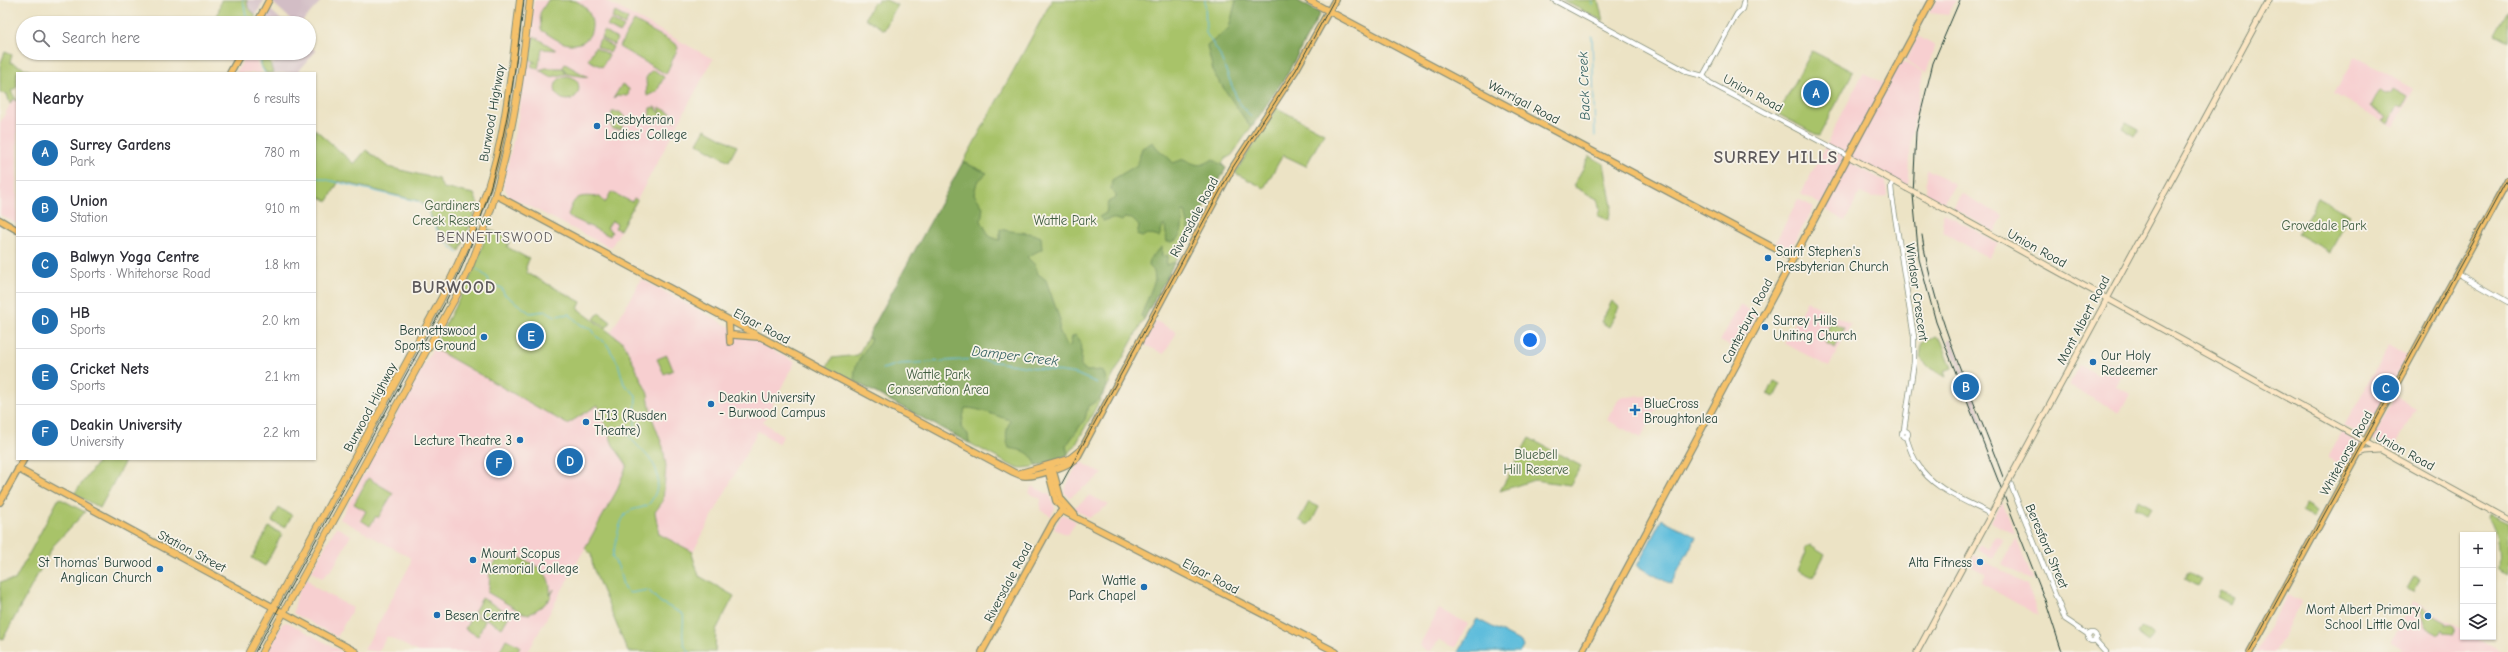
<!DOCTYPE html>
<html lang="en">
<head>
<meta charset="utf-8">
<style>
	:root { --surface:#fff; --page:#f7f7f7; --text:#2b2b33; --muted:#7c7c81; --line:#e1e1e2; --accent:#1f6fb2 }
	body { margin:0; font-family:"Comic Neue",sans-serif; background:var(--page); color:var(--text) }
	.controls { position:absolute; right:12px; bottom:12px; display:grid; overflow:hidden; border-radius:0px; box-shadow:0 1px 3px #0004 }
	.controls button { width:36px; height:36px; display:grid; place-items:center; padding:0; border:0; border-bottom:1px solid var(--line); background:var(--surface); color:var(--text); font:20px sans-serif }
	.you { position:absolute; left:1530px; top:340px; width:14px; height:14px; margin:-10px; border:3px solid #fff; border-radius:50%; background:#1a73e8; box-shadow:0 0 0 6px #1a73e833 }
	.badge { display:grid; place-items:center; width:26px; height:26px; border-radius:50%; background:var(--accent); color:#fff; font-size:13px; font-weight:700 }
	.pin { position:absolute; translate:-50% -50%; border:2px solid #fff; box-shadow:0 1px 4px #0006 }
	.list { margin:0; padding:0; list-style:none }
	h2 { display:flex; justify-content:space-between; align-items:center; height:52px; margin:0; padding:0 16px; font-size:17px }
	h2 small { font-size:13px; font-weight:400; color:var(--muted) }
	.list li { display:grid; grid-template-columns:26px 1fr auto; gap:12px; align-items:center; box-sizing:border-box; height:56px; padding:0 16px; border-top:1px solid var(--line) }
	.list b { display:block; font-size:15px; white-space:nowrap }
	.list p { margin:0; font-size:13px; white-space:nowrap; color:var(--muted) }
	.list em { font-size:13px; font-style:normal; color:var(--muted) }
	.icon { flex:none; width:22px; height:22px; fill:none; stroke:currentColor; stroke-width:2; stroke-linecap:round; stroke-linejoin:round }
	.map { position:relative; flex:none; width:2508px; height:652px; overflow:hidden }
	.search { position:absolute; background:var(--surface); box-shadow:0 1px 3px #0004; left:16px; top:16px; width:300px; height:44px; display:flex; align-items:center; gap:10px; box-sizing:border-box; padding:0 14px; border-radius:22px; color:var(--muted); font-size:15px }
	.panel { position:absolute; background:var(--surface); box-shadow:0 1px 3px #0004; left:16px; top:72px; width:300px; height:388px; border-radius:0px }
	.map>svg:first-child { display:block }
</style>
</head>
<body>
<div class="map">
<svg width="2508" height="652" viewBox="0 0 2508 652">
	<rect width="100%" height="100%" fill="#f7f3e8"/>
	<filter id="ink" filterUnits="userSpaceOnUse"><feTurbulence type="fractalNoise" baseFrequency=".025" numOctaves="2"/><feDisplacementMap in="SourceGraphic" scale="8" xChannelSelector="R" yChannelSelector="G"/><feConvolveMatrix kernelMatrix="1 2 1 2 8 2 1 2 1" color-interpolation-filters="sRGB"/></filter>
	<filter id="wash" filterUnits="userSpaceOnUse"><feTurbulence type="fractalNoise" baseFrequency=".012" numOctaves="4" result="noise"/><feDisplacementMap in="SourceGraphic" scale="16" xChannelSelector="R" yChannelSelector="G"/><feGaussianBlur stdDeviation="0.9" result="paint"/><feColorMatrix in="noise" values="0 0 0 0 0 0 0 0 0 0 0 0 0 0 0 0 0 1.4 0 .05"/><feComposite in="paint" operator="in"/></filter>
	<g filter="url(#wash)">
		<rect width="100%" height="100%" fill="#ece3c5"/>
		<g fill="#f7cfd0">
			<polygon points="534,0 604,0 713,59 611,248 509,196 503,185 518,118"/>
			<polygon points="1937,0 1956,0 1948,15 1929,13"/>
			<polygon points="1918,36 1935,46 1926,73 1905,61"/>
			<polygon points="247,53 252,60 256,59 261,73 236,73"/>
			<polygon points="2355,56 2414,89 2394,127 2334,94"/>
			<polygon points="1900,60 1923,73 1911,137 1909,179 1906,188 1848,156 1822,205 1801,194 1863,73 1887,84"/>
			<polygon points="13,99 17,101 17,224 0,215 0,123"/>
			<polygon points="1849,162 1886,182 1887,196 1872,198 1860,193 1845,221 1824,209"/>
			<polygon points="1927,169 1955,184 1944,203 1926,194"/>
			<polygon points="1961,193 2003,216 1995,232 1953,208"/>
			<polygon points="1798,199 1814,207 1790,250 1775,243"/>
			<polygon points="1944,213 1998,243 1989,258 1944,233 1942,219"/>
			<polygon points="641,279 795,362 763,422 783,436 779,444 758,431 693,552 659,534 655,512 663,501 663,447 651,415 648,394 624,343 611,332"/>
			<polygon points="1807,301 1851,324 1829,367 1784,343"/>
			<polygon points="1740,305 1758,315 1739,351 1720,341"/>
			<polygon points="1156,321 1177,332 1164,354 1143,344"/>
			<polygon points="2389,345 2408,356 2364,437 2344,426"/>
			<polygon points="433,348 472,370 598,405 617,452 627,465 616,492 528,652 418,652 387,636 378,652 364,650 410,565 411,558 340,519 365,472 368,473 367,468"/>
			<polygon points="2107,361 2125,371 2116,386 2130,394 2120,413 2069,386 2080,365 2098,375"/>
			<polygon points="1650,396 1662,399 1641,438 1607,420 1620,397"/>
			<polygon points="2395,396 2416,408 2393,451 2372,439"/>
			<polygon points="2342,432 2361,442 2346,468 2328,458"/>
			<polygon points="1079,461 1103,474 1070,497 1063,492"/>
			<polygon points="1032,486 1050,495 1055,508 1051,516 1040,510 1041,499 1029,493"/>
			<polygon points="1090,495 1109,505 1089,518 1074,508"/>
			<polygon points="2002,502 2013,528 2015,535 1991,522"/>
			<polygon points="1062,514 1076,521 1068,535 1054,529"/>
			<polygon points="336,527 351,535 333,568 322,578 311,572"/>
			<polygon points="1995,536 2003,540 1993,559 1977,550 1980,544 1988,549"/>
			<polygon points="2016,538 2033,580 2032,581 2002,564"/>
			<polygon points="1973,555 2027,585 2039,616 1981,583 1986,574 1968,564"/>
			<polygon points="307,578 314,587 353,608 337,637 293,613 298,592"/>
			<polygon points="2288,594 2302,601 2274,652 2256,652"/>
			<polygon points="2413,601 2463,630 2463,637 2476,637 2504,652 2402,652 2401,648 2391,642"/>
			<polygon points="1439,609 1468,624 1455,648 1439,640 1430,652 1419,646"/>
			<polygon points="286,622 289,623 343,652 267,652 282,624"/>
		</g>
		<g fill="#d2bdc5">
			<polygon points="247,0 264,0 256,15 248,8"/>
			<polygon points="274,0 322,0 301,23 295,23 272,2"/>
			<polygon points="269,9 285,23 261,23"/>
			<polygon points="309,46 316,51 297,73 273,73 270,71 271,67 283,53 309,53"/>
			<polygon points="1951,338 1985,427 1982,428 1948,340"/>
		</g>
		<g fill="#a8c369" stroke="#64804e">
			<polygon points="221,0 247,0 248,8 256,15 251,23 216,23"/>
			<path d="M548 0C556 0 569 0 576 1 599 11 598 47 569 44 559 43 550 35 541 30L540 13Z"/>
			<polygon points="879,0 886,0 897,5 884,30 865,18 874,2 877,3"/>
			<path d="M1052 0H1296L1320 13 1286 76 1232 155 1225 159 1222 164 1226 168 1074 448C1061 462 1035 469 1016 468L827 367 832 358 858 355Z"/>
			<polygon points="1562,0 1598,0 1603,21"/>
			<polygon points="2508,10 2508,41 2495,34"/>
			<polygon points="615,12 628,19 625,25 612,18"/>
			<polygon points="611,20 624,27 620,33 607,26"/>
			<polygon points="634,21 676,44 678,48 666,74 619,47"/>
			<polygon points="604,31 617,39 614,45 601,38"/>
			<polygon points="534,36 556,50 542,49 538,69 531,66 533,61 536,63 529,59"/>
			<polygon points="600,39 613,47 610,53 597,46"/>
			<polygon points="595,47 609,55 602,67 588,60"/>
			<polygon points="1812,51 1853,72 1819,136 1778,114"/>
			<polygon points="5,52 12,55 10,62 33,72 17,73 17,87 11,91 17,101 13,99 10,104 7,94 0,93 0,65"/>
			<polygon points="260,53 267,53 273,73 266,73 261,66"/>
			<polygon points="565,64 567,65 588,77 567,74 563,67"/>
			<polygon points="546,68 563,68 566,74 551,77 539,70"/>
			<polygon points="654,70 664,77 657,91 647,96 646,78 651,71"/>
			<circle cx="567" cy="88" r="12"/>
			<polygon points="622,84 629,89 628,96 617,95 613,99"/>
			<polygon points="2394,88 2408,96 2402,108 2398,106 2389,123 2383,120 2387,117 2371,107 2380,90 2385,93 2392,92"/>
			<polygon points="655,107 661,114 660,118 649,120 650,108"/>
			<polygon points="659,107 675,115 675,121 662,117"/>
			<polygon points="1277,108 1324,133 1306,166 1283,155 1264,188 1235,173"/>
			<polygon points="612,112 620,112 625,118 622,123 622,129 613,129 611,126"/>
			<polygon points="2126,122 2139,129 2135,136 2122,128"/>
			<polygon points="315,129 354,164 366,150 388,167 438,179 443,188 474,194 478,204 460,251 440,233 427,209 419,201 339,181 328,201 315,195"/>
			<polygon points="705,129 737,146 729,161 697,143"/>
			<polygon points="1590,156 1604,164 1612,207 1608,220 1597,215 1600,210 1597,199 1573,186"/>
			<path d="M611 192 632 202 634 198 637 200 620 230 615 228 617 224 612 221 607 228 612 232 610 236 568 216C574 193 581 196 600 197L605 203Z"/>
			<polygon points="2318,198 2350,215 2330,252 2298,234"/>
			<polygon points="489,229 510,240 507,247 529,259 526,267 527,273 581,302 578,309 624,343 648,394 651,415 663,447 666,466 663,501 655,512 659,534 693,552 692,554 699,576 734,596 716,630 715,652 628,652 593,568 591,554 585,548 616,492 627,465 613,445 598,405 567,424 433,348 469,280"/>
			<polygon points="1612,301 1619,307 1609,327 1601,322"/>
			<polygon points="599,313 611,322 606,328 594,319"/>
			<polygon points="1831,322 1844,328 1835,348 1826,343 1824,338"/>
			<polygon points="1937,337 1941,340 1952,368 1944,371 1946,377 1930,368 1920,358 1922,342"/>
			<polygon points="667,355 673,370 664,374 657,359"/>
			<polygon points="1774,381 1781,384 1774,397 1768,394"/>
			<polygon points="1529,438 1581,466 1570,485 1534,480 1500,491"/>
			<polygon points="100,459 126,459 100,508 74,494"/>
			<polygon points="368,478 393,493 378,518 376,516 370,526 361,520 366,511 354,504"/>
			<polygon points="59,498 85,512 53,546 3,639 0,638 0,582 15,580"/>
			<polygon points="2138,500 2151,507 2147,514 2135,507"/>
			<polygon points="1309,502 1319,507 1312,521 1308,525 1299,520"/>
			<polygon points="2305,504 2317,511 2314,518 2301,511"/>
			<polygon points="279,508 292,515 285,528 272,521"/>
			<path d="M2489 514 2508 523V576L2498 571C2499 553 2499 533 2488 518Z"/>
			<polygon points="269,527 282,534 265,566 252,558"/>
			<polygon points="1811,545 1825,554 1813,577 1798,570 1806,553 1805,547"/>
			<path d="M510 555H515C535 566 552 569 550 595L554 589 548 602V599L545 604 530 614 523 613 487 592C494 583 480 562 510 555Z"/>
			<polygon points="2188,572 2201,579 2197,586 2184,579"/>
			<polygon points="2414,576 2420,579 2414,592 2407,589"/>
			<polygon points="2220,591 2233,597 2230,604 2217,597"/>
			<polygon points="482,598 510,614 502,628 474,612"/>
			<polygon points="2419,607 2447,623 2446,625 2452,625 2455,629 2453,634 2445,633 2443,629 2440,634 2426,626"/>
			<polygon points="473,614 485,621 478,636 465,629"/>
			<polygon points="2141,627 2153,636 2148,642 2136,633"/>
			<polygon points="506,639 520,646 517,652 499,652"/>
		</g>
		<g fill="#86a95d" stroke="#527348">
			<polygon points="1236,0 1296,0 1320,13 1286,76 1251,128 1214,74 1207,46 1229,28"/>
			<path d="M1153 142C1158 152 1167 154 1173 163L1184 159C1197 166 1201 167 1213 159L1226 168 1190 234 1185 211 1182 212C1183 223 1184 244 1167 242L1165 226H1163L1159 237 1147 234 1142 237 1137 235 1139 226 1132 219 1124 218 1122 221 1112 218 1103 221 1099 217 1106 213 1108 202 1116 198V194L1111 189 1112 180 1137 165 1142 148Z"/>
			<path d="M963 162 987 173 977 182 974 194 983 207 981 221 990 237 1000 240V229C1014 233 1029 231 1041 237L1042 249 1027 257 1035 265 1037 273 1046 280 1060 320 1059 330 1067 347 1070 346 1072 337 1075 335C1086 343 1080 354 1081 366L1087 371 1102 370C1112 385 1103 399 1088 406L1085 419 1066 446 1068 455 1037 466C1030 451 1025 451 1009 448 1005 437 1006 431 1010 420 995 416 980 408 965 408L961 428 968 434 969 443 856 382C850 365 865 354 871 338H867Z"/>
			<polygon points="1162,247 1162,257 1168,255 1166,265 1175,262 1144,319 1141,316 1155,280 1154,271 1149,266 1150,258"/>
		</g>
		<g fill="#5ebddc" stroke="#3e7d88">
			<polygon points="1662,519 1696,537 1671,584 1637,566"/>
			<polygon points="1477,619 1521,642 1523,647 1520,652 1458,652"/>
		</g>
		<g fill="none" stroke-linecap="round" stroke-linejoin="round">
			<g stroke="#5ebddc" stroke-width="1">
				<polyline points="243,0 246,15 252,23"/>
				<polyline points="1205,0 1206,33 1219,53 1238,101 1251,117"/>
				<polyline points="1592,4 1592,0"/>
				<polyline points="1592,36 1595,136"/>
				<polyline points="260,53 261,66 265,73"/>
				<polyline points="315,177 420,202 428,212 441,238 458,253"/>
				<path d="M477 269 488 278 490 284 502 288 504 294 530 313 546 311 555 316 569 314 581 325 591 328 597 337 606 343 618 363 624 384 636 395 635 425 629 436C642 453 662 463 657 487 656 493 653 499 649 504 641 510 631 507 625 515 617 526 616 545 612 557L618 566 624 589 630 593 648 590 660 602 683 614C685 625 678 644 690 652"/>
				<polyline points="882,369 900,364 976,359 1076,374 1097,383"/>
			</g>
		</g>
	</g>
	<g filter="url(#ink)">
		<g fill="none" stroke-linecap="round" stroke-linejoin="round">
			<defs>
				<g id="tertiary">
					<polyline points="1554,0 1688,72 1703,76 1710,83 1848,156"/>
					<polyline points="1703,76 1737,14 1742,9 1744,0"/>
					<polyline points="1894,181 1891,186 1892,197 1914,337 1914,362 1904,430"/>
					<polyline points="2457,273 2508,302"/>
					<circle cx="1905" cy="434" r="3"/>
					<path d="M1906 437C1909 446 1912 456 1917 463 1932 489 1966 501 1991 514"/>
					<polyline points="2009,480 2065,619 2089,635"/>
					<circle cx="2092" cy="637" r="4"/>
					<polyline points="2095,640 2106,652"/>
				</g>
				<g id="secondary">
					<polyline points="1848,156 1906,188"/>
					<polyline points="1923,197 2508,520"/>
					<polyline points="2358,454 2366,451 2379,450"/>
					<polyline points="2009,480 2269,0"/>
					<polyline points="1917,652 2001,496"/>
				</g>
				<g id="primary">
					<polyline points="1308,0 1793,258"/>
					<polyline points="257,23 269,0"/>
					<polyline points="230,73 241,53"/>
					<path d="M496 195 1013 472C1017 474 1021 476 1025 476 1036 477 1071 465 1077 458L1233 167 1296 70 1335 0"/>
					<polyline points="0,220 17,230"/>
					<polyline points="729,321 730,342"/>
					<polyline points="733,335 758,337"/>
					<polyline points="1047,466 1056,501 1065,512 1336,652"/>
					<polyline points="1052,467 1061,499 1075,515"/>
					<polyline points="18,469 356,652"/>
					<polyline points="1020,473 1069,459 1079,451"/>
					<polyline points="0,502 24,459"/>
					<polyline points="982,652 1053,522 1065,506"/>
					<polyline points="1582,652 1932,0"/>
					<polyline points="2250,652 2508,180"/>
				</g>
				<g id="trunk">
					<path d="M249 652 441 299C466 250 488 197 500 142 510 95 514 47 520 0"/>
					<path d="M262 652 459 291C503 199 519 101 530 0"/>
				</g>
			</defs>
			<use href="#tertiary" stroke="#86907c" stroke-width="6"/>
			<use href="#secondary" stroke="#86907c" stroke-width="7"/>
			<use href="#primary" stroke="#86907c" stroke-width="8"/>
			<use href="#trunk" stroke="#86907c" stroke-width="8"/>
			<use href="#tertiary" stroke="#fff" stroke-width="4.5"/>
			<use href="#secondary" stroke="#fbe6c4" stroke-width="5"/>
			<use href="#primary" stroke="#f5c16b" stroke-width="5.5"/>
			<use href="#trunk" stroke="#f5c16b" stroke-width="6"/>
			<g stroke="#1f3d34" stroke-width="1">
				<polyline points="1061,485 1233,167 1296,70 1334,0"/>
				<path d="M255 652 445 303C496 203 511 110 524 0"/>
				<polyline points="2249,652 2508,178"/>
			</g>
			<g stroke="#1f3d34" stroke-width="1">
				<polyline points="1960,0 1933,63 1916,132 1913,195 1919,259 1936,322 2045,600 2062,652"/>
				<path d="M1922 235C1934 319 1974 398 2003 477"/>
			</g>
			<defs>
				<g id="secondary-bridge">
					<polyline points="1906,188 1923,197"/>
					<polyline points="2001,496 2009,480"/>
				</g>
			</defs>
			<use href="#secondary-bridge" stroke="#86907c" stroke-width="7" stroke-linecap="butt"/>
			<use href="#secondary-bridge" stroke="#fbe6c4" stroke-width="5"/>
		</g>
	</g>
	<g fill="#1f6fb2" stroke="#f7f3e8" stroke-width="1.5">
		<circle cx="597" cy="126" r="4"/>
		<circle cx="1768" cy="258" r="4"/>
		<circle cx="1765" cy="327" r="4"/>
		<circle cx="484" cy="337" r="4"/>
		<circle cx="2093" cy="362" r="4"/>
		<circle cx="711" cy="404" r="4"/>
		<path d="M1633 404h4v4h4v4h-4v4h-4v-4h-4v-4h4z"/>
		<circle cx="586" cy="422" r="4"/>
		<circle cx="520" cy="440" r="4"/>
		<circle cx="473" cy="560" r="4"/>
		<circle cx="1980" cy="562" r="4"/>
		<circle cx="160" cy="569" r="4"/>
		<circle cx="1144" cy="587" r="4"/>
		<circle cx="437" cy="615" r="4"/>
		<circle cx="2428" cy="616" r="4"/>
	</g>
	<g text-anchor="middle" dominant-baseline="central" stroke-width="3.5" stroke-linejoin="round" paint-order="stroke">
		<g font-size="13" fill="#1f3d34" stroke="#f7f3e8">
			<text transform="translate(1753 93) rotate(28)">Union Road</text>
			<text transform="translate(1524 102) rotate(28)">Warrigal Road</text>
			<text transform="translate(492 113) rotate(-80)">Burwood Highway</text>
			<text transform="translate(1194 217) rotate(-62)">Riversdale Road</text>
			<text transform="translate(2037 248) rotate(29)">Union Road</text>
			<text transform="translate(1917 292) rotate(82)">Windsor Crescent</text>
			<text transform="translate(2083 320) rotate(-62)">Mont Albert Road</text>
			<text transform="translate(1747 321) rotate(-62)">Canterbury Road</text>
			<text transform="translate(762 326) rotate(28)">Elgar Road</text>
			<text transform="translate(370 407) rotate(-62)">Burwood Highway</text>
			<text transform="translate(2405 451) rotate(29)">Union Road</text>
			<text transform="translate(2346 453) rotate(-61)">Whitehorse Road</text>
			<text transform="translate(2047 546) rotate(67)">Beresford Street</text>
			<text transform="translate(192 551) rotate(28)">Station Street</text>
			<text transform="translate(1211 576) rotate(28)">Elgar Road</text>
			<text transform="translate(1008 582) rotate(-62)">Riversdale Road</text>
		</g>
		<g font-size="13" fill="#1f3d34" stroke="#f7f3e8" text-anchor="start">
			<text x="605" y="119">Presbyterian<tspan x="605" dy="15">Ladies' College</tspan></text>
			<text x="1776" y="251">Saint Stephen's<tspan x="1776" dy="15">Presbyterian Church</tspan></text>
			<text x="1773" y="320">Surrey Hills<tspan x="1773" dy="15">Uniting Church</tspan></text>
			<text x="476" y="330" text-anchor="end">Bennettswood<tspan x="476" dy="15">Sports Ground</tspan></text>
			<text x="2101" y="355">Our Holy<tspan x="2101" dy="15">Redeemer</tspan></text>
			<text x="719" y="397">Deakin University<tspan x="719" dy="15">- Burwood Campus</tspan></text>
			<text x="1644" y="403">BlueCross<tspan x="1644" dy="15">Broughtonlea</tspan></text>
			<text x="594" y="415">LT13 (Rusden<tspan x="594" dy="15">Theatre)</tspan></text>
			<text x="512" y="440" text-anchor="end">Lecture Theatre 3</text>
			<text x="481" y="553">Mount Scopus<tspan x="481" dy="15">Memorial College</tspan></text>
			<text x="152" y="562" text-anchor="end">St Thomas' Burwood<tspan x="152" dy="15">Anglican Church</tspan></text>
			<text x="1972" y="562" text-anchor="end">Alta Fitness</text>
			<text x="1136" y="580" text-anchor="end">Wattle<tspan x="1136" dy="15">Park Chapel</tspan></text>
			<text x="2420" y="609" text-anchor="end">Mont Albert Primary<tspan x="2420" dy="15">School Little Oval</tspan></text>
			<text x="445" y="615">Besen Centre</text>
		</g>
		<g font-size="13" fill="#415e41" stroke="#f7f3e8">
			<text x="452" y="205">Gardiners<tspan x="452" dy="15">Creek Reserve</tspan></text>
			<text x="1065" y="220">Wattle Park</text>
			<text x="2324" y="225">Grovedale Park</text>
			<text x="938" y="374">Wattle Park<tspan x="938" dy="15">Conservation Area</tspan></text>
			<text x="1536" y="454">Bluebell<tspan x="1536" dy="15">Hill Reserve</tspan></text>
		</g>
		<g font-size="14" font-style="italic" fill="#2f5d5e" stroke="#f7f3e8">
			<text transform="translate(1584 86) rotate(-92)">Back Creek</text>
			<text transform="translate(1015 356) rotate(7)">Damper Creek</text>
		</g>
		<g font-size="14" letter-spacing="1" fill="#5e5a5c" stroke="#f7f3e8">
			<text x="495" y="237">BENNETTSWOOD</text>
		</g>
		<g font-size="17" font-weight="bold" letter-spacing="1" fill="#5e5a5c" stroke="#f7f3e8">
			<text x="1776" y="157">SURREY HILLS</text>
			<text x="454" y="287">BURWOOD</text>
		</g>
	</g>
</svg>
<div class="controls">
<button>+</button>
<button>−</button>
<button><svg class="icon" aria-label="layers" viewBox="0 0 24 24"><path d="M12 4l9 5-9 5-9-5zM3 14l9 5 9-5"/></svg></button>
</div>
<div class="you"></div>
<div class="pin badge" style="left:1816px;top:93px">A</div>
<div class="pin badge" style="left:1966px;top:387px">B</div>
<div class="pin badge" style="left:2386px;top:388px">C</div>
<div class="pin badge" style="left:570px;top:461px">D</div>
<div class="pin badge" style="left:531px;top:336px">E</div>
<div class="pin badge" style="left:499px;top:463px">F</div>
<div class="search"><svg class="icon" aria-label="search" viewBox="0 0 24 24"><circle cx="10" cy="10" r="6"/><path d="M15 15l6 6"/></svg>Search here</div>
<section class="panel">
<h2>Nearby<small>6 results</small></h2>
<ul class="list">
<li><span class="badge">A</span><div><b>Surrey Gardens</b><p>Park</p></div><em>780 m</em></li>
<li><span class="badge">B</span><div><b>Union</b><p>Station</p></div><em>910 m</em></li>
<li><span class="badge">C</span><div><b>Balwyn Yoga Centre</b><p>Sports · Whitehorse Road</p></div><em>1.8 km</em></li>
<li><span class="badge">D</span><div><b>HB</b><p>Sports</p></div><em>2.0 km</em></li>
<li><span class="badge">E</span><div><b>Cricket Nets</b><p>Sports</p></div><em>2.1 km</em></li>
<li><span class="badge">F</span><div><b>Deakin University</b><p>University</p></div><em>2.2 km</em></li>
</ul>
</section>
</div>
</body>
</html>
